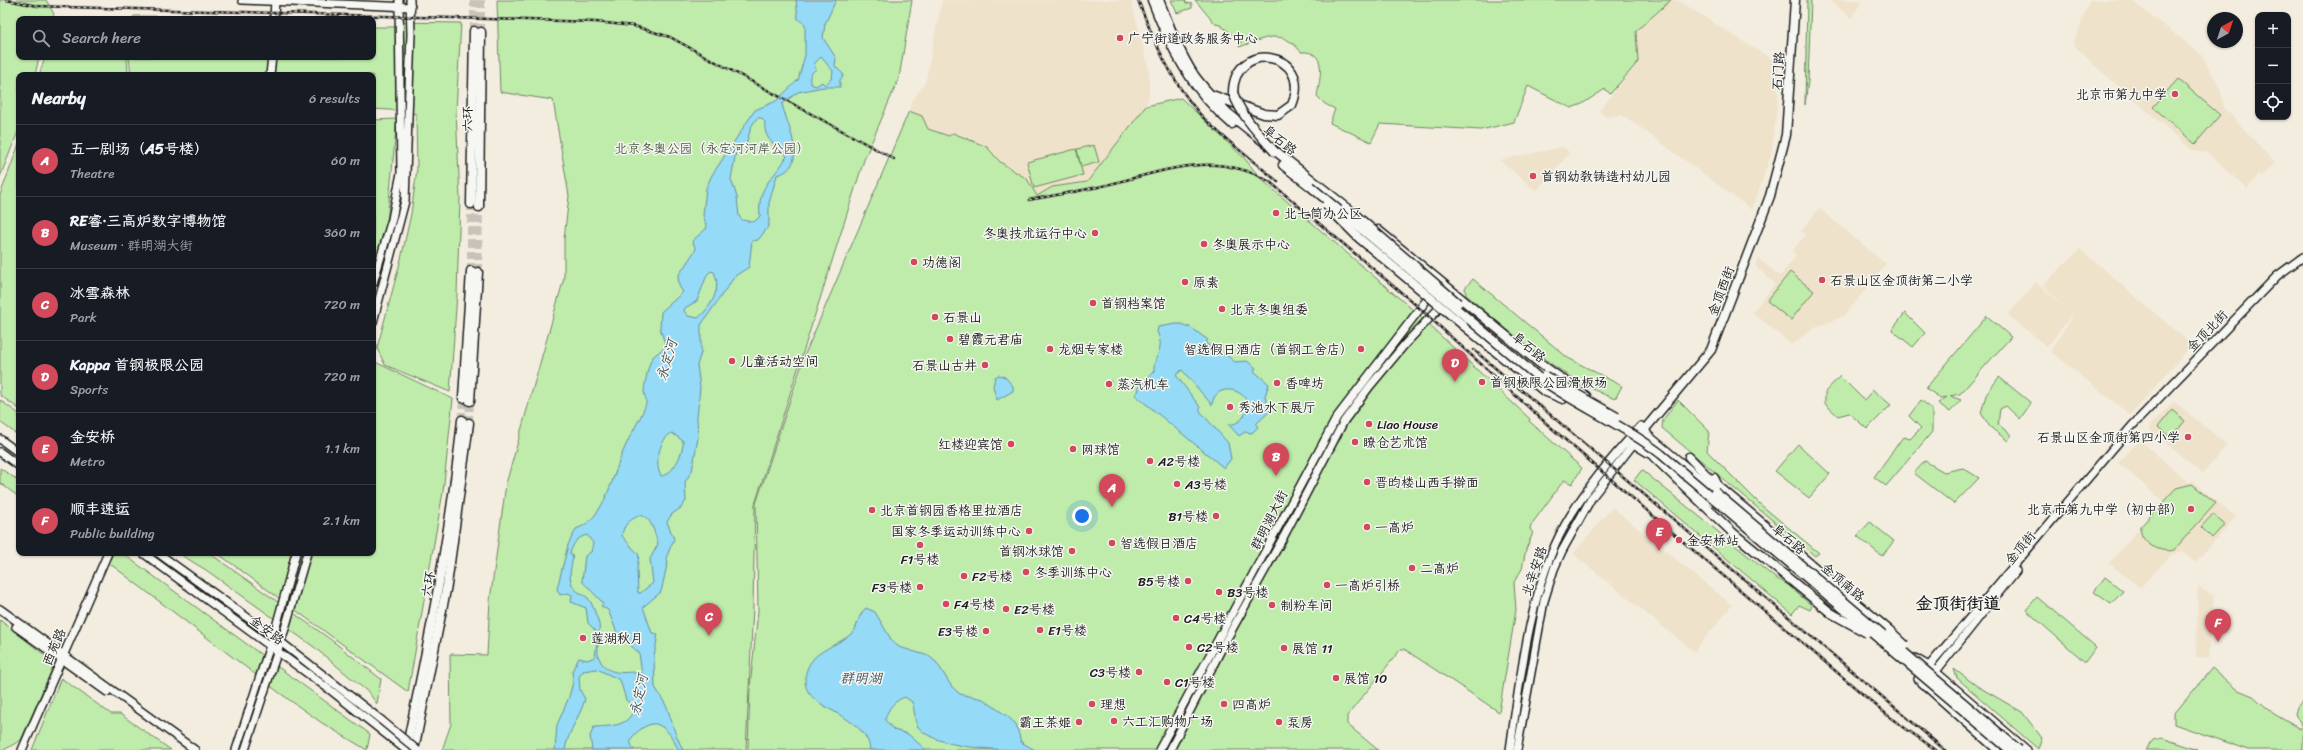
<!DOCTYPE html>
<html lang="en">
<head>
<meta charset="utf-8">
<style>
	:root { --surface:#171b24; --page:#20242c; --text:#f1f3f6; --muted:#9ea1a6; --line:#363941; --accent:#d1495b }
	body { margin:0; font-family:Sriracha,"LXGW WenKai TC",sans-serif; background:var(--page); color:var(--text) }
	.controls { position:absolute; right:12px; top:12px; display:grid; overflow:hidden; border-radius:8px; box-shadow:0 1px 3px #0004 }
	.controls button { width:36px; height:36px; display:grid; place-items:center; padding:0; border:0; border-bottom:1px solid var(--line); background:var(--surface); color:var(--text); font:20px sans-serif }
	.compass { position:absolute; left:2207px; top:12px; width:36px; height:36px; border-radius:50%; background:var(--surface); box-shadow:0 1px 3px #0004; rotate:40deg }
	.you { position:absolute; left:1082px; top:516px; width:14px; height:14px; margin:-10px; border:3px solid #fff; border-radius:50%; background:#1a73e8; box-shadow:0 0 0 6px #1a73e833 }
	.badge { display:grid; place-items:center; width:26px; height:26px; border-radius:50%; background:var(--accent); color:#fff; font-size:13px; font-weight:700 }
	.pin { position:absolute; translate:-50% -33px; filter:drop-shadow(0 1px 2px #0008) }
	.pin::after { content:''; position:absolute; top:21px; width:14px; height:12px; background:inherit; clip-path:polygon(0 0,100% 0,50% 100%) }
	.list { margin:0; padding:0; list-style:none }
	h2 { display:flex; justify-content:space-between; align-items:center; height:52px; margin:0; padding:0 16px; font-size:17px }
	h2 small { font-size:13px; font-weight:400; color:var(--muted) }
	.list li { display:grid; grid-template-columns:26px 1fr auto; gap:12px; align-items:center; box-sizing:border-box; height:72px; padding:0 16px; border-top:1px solid var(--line) }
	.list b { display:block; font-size:15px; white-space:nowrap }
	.list p { margin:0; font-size:13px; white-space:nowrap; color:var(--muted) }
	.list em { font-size:13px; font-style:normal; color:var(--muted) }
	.icon { flex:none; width:22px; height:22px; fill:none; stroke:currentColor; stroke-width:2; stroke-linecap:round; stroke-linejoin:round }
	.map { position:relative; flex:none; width:2303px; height:750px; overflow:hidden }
	.search { position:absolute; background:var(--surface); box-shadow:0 1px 3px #0004; left:16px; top:16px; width:360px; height:44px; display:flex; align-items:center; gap:10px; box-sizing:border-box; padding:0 14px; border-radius:8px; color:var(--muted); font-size:15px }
	.panel { position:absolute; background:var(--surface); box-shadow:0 1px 3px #0004; left:16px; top:72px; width:360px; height:484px; border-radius:8px }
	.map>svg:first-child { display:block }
</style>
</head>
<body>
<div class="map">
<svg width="2303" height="750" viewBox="0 0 2303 750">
	<rect width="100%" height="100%" fill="#f3ede0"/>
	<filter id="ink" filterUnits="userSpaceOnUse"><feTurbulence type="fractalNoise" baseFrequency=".025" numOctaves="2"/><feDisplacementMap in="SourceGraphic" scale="8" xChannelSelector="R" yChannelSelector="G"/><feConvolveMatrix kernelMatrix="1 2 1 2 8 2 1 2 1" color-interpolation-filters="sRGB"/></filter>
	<g filter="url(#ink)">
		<g fill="#efe2cb">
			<polygon points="942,0 1131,0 1149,69 1149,98 1142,114 1087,181 1052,187 1037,196 1026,179 1000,162 987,147 928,129 922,117 909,111 912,101 925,83"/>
			<polygon points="1671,0 1677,0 1778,63 1778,100 1771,155 1752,210 1630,120 1621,115 1606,117 1599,111 1638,62 1636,31"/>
			<polygon points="1829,0 1863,0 1851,18"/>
			<polygon points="2090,0 2131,0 2201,54 2220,88 2224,107 2275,163 2262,176 2259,174 2247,189 2208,153 2193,151 2093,64 2073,44"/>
			<polygon points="1563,147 1570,153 1536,191 1499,160"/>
			<polygon points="1819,208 1886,264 1844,316 1813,329 1792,345 1752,312 1775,284 1755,266 1758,258 1780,276 1796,256 1792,251 1805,235 1801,231"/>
			<polygon points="2080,249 2192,345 2130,415 2050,351 2073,316 2072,315 2047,347 2008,315 2036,282 2064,307 2043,285"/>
			<polygon points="2174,401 2227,445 2203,474 2150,430 2149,427"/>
			<polygon points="2140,440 2189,483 2192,481 2236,517 2195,563 2182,551 2171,555 2140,588 2109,563 2163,501 2118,463"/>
			<polygon points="1612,507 1732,605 1694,652 1573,554"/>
			<polygon points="2198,587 2214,596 2208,658 2196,657"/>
		</g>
		<g fill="#bfecaa" stroke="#6e8463">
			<polygon points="0,0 46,0 54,14 52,19 19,19 19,57 39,57 35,75 19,75 19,129 0,177"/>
			<polygon points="497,0 912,0 899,78 864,160 755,504 753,607 746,750 442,750 451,724 450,654 487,655 490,600 506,484 564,278 564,239 569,196 553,100 500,92"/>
			<polygon points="1171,0 1185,0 1186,3 1192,4 1192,8 1177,13"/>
			<path d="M1195 0H1671L1636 31 1638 62 1610 94 1605 89 1582 104 1571 108 1528 86 1514 122 1481 130 1380 124 1371 142 1330 123 1335 109 1325 104 1317 96C1320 78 1328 50 1301 52 1281 27 1265 39 1239 47L1241 41 1220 25 1215 24Z"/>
			<polygon points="1807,0 1811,0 1808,81 1805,105"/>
			<polygon points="134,16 266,17 266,19 131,19"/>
			<polygon points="396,22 461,23 456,111 460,199 457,294 450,392 385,365 377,348 401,259 411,214 417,169 416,114 405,111 373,109 373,75 131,75 129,57 373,57 373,27 396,27"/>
			<polygon points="45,57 127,57 128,75 39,75"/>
			<polygon points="2178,79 2220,115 2195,144 2153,107"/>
			<polygon points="1181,98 1246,160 1260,178 1413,310 1530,419 1529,421 1582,468 1572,484 1564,480 1531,525 1530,529 1533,533 1526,549 1522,569 1514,582 1516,610 1499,712 1404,649 1401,649 1347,716 1347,724 1378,750 748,750 750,687 758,611 756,504 805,354 909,111 922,116 928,129 949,136 953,133 987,147 1000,162 1027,179 1037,196 1052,187 1087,182 1146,106"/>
			<polygon points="397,119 386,233 373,268 373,120"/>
			<polygon points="19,144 19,409 0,395 0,195"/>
			<polygon points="1094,145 1099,162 1081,167 1077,149"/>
			<polygon points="1076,149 1083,175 1034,188 1027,162"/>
			<polygon points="1790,272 1814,291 1791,320 1767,301"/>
			<path d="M1473 279 1568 358 1622 386 1615 399C1558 377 1512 333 1466 295L1465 288Z"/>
			<polygon points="1905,313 1925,333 1913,347 1892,330"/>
			<polygon points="1987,316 2011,337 1960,394 1950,396 1961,400 1950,412 1938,403 1947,397 1940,398 1926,388"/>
			<polygon points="373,361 453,399 443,492 408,692 217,553 373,553"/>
			<polygon points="1840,376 1864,400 1873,390 1891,405 1867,429 1849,413 1838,416 1825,404 1825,392"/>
			<polygon points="1999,377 2031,403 2020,419 2006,406 2000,409 1998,424 2011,435 2008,441 1990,427 1981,413 1986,395"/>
			<polygon points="0,400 19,414 19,436 0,422"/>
			<polygon points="1678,400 1709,431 1707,451 1761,505 1819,553 1815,556 1662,428 1663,420"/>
			<polygon points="1921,400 1932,409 1932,432 1886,486 1874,477 1903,437 1910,439 1921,428 1909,416"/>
			<polygon points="2172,410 2185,421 2171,438 2158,427"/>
			<polygon points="1798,444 1830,474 1809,498 1775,471"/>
			<polygon points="1925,461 1944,472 1963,468 1979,478 1954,504 1914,473"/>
			<polygon points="0,468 19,481 19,497 0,483"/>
			<polygon points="1642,470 1774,577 1788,585 1812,606 1810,610 1799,605 1792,614 1634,480"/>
			<path d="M2192 484 2216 503 2174 550C2161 554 2137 542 2141 526L2176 488Z"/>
			<polygon points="2213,514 2225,524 2212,538 2201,527"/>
			<polygon points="1870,522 1894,541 1882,556 1857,536"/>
			<polygon points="112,553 122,553 370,734 367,750 322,723 277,691 109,563"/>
			<polygon points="178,553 209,553 330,639 381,679 377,704 369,693 314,647 206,570"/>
			<polygon points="2105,577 2123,591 2111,604 2094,592"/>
			<polygon points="2037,597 2096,647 2085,662 2026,610"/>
			<polygon points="0,620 51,660 53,667 21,740 4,750 0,750"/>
			<polygon points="2212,668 2236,689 2253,696 2274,714 2300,729 2302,727 2295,714 2297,707 2303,700 2303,750 2249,750 2174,724 2174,714"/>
			<polygon points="1954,669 1977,686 2022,712 2042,738 2038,749 1957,678"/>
			<polygon points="61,678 111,714 120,714 171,750 32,750"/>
			<polygon points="2162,738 2198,750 2145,750 2153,740"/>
		</g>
		<g fill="#95daf7" stroke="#658e9f" fill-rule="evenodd">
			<path d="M796 0H836L825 24 823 38 836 58 835 66 844 75 840 80V87H823L798 92 782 104C787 125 810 167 777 175L769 203V226L758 240 752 241 749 267 735 276 701 325V353L697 365 700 387 697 418 698 438 692 471 685 482 686 501 681 508 672 514 667 522 674 539 666 558 668 561 661 592 643 607 652 633 658 634 654 657 655 687 667 707 676 735 683 750H678C674 740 668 728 656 724 649 722 635 732 632 738 629 742 632 746 634 750H592L590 736 594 727C611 726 629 727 634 708L626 700 620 680 597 669 583 671 579 677 580 690 585 699C580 717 568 731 565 750H555L557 725 569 697 573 682 572 671 579 658 587 660 595 657 597 641 595 630 588 623 586 608 571 602 572 595 568 593 560 595 557 589 568 545 576 529C606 519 613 472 625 447 629 437 644 413 646 403 647 400 644 395 644 391 645 382 648 366 652 358 655 354 662 350 666 347L660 328 661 312 683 292 679 286 678 276 696 249 692 241 707 228 703 215 706 188 712 175 755 110 776 101 798 80 805 55V24L798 19ZM821 57 833 71 832 78 825 85 822 82 816 86 811 84C808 77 811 73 816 69L814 64ZM757 118H761L765 122C763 140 776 145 787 156 773 181 757 184 760 216L754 222 742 220 739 216 737 197 731 179 736 152 746 145 751 127ZM711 271 714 272C722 289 711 307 698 318L688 316 684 311 685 308 697 301 707 275ZM672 433 683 441C684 452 673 475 661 476 654 465 659 439 672 433ZM641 515C653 519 654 533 658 544L650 559 653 583 640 593H638L637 570 639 555 622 536C623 525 630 519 641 515ZM587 535 593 543 591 552 585 556 582 581 603 603 601 606 608 610 617 633 639 653 642 675 640 676 633 672C621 673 609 674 601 662 593 650 603 635 598 620 595 613 593 604 588 598 584 594 578 593 575 589 567 580 571 568 573 557L570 553C574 543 576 538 587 535Z"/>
			<path d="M1176 324H1183L1188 328 1189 326 1208 340 1206 343 1222 356 1224 353 1235 362 1247 361 1256 368 1254 371 1269 384 1265 396 1269 412 1256 424 1258 427 1252 433 1245 432 1239 436 1228 424C1234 425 1240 422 1244 416 1260 392 1215 377 1212 405L1182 370 1176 375 1200 407V411L1228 443 1231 459 1224 468 1135 395 1139 390 1138 388 1154 371C1153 355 1166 350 1157 332L1158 327Z"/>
			<polygon points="999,375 1005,377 1013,386 1013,391 997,400 993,387 995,377"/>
			<path d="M866 608 875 612 892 641 899 647 929 656 937 663 952 687 960 694 983 699 1007 716 1016 724 1021 742 1035 750C1001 750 936 750 917 726 914 719 915 709 912 702L905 697C894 701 888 708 885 720L894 730 908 734 926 750H870C868 720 821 711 809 693 801 682 806 666 815 657 825 648 840 643 851 634 859 627 857 615 866 608Z"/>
		</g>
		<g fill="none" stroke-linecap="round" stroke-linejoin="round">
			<g stroke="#c8c3b9" stroke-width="8" stroke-dasharray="8 4" stroke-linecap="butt">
				<polyline points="474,31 474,0"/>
				<polyline points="481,32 481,0"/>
				<polyline points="471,271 471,204"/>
				<polyline points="478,272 479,207"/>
				<polyline points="462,420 463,398"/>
				<polyline points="469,423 470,401"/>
			</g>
			<defs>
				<g id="major">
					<polyline points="242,0 411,7"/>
					<polyline points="274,19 275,0"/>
					<polyline points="270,75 272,57"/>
					<polyline points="373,283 392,219 401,173 399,0"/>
					<polyline points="373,322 405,201 411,34 410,0"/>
					<polyline points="1645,429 1648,435 1720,495"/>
					<polyline points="0,439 19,453"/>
					<polyline points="1635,445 1658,459"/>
					<polyline points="0,452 19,466"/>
					<polyline points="1667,465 1711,502"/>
					<polyline points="143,553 333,692 406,750"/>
					<polyline points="158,553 273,636 381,720"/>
					<polyline points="0,609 195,750"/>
					<polyline points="16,627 107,692"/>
					<polyline points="1915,658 1929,666 2027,750"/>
					<polyline points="1918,679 2132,426 2277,276 2303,257"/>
					<polyline points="1922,683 1997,750"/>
					<polyline points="1925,685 2016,571"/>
					<polyline points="22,750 108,553"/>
					<polyline points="236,750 276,627 296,553"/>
					<polyline points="245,750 284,632 307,553"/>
					<polyline points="1159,750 1337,417 1432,293"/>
					<polyline points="1170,750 1225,642 1284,536 1344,421 1370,386 1405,344 1444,303"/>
					<path d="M1510 750C1520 679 1530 588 1565 525 1585 489 1613 456 1641 426"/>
					<polyline points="1517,750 1544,601 1554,569 1562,551 1592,497 1645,429"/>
				</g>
				<g id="highway">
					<path d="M1152 0C1170 47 1192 91 1232 124"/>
					<path d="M1159 0C1169 25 1179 52 1194 75 1204 89 1217 102 1229 114L1351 211"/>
					<path d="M1212 95 1264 114 1278 115 1292 105C1314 50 1233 39 1233 93"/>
					<polyline points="1283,165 1310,186"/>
					<polyline points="471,204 474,31"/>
					<polyline points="479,207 481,32"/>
					<polyline points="1378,230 1538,362 1586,396"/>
					<polyline points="1463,325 1544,391 1563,399"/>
					<polyline points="463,398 471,271"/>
					<polyline points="470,401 478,272"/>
					<polyline points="1645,429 1711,350 1770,196 1786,135 1795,0"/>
					<polyline points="1654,457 1732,532"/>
					<polyline points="1689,457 1715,484"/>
					<polyline points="1714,478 1718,486 1890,631"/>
					<path d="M406 750C429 640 451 531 462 420"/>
					<polyline points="414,750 447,585 469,423"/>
				</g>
			</defs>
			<use href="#major" stroke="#1c1c1c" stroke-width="10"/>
			<use href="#highway" stroke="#1c1c1c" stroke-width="11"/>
			<use href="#major" stroke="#f6f6f2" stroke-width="7"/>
			<use href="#highway" stroke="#f6f6f2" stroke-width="8"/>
			<defs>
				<g id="rail">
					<polyline points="6,0 38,6 65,7 596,22 634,26 670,37 894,159"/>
					<path d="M1138 0C1154 41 1171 81 1200 114 1223 139 1253 160 1278 182"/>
					<path d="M1029 200C1055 195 1081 191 1107 185 1164 171 1215 149 1270 182L1416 305 1547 424 1680 539 1892 719 1936 750"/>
					<polyline points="1474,350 1945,750"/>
					<polyline points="1108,386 1110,382"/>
				</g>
			</defs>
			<use href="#rail" stroke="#1c1c1c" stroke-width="2.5"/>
			<use href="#rail" stroke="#f6f6f2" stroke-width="1" stroke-dasharray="3" stroke-linecap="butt"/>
			<defs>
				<polyline id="major-bridge" points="381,720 417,750"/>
				<g id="highway-bridge">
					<path d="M1233 93C1242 117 1258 133 1275 152"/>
					<path d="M1310 186 1539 378C1578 406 1623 424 1661 454L2010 750"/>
					<polyline points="1326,205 1359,238 1463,325"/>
					<polyline points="1346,207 1458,303"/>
					<polyline points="1545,376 1617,417"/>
					<polyline points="1715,492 2019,750"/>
					<polyline points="1732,532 1831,613 1867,633"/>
					<polyline points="1890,631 1905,645"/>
				</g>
			</defs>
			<use href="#major-bridge" stroke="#1c1c1c" stroke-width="10" stroke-linecap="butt"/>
			<use href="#highway-bridge" stroke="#1c1c1c" stroke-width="11" stroke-linecap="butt"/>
			<use href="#major-bridge" stroke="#f6f6f2" stroke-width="7"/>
			<use href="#highway-bridge" stroke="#f6f6f2" stroke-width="8"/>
		</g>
	</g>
	<g fill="#d1495b" stroke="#f6f6f2" stroke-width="1.5">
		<circle cx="1120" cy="38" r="4"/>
		<circle cx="2175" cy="94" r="4"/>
		<circle cx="1533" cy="176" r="4"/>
		<circle cx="1276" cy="213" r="4"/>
		<circle cx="1095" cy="233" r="4"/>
		<circle cx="1204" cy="244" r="4"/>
		<circle cx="914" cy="262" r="4"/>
		<circle cx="1822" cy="280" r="4"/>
		<circle cx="1185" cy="282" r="4"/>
		<circle cx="1093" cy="303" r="4"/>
		<circle cx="1222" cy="309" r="4"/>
		<circle cx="935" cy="317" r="4"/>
		<circle cx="950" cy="339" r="4"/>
		<circle cx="1050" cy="349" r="4"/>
		<circle cx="1361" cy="349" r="4"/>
		<circle cx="732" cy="361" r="4"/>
		<circle cx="985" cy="365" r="4"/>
		<circle cx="1482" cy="382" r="4"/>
		<circle cx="1277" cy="383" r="4"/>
		<circle cx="1109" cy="384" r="4"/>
		<circle cx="1230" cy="407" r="4"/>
		<circle cx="1369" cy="424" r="4"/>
		<circle cx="2188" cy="437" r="4"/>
		<circle cx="1355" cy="442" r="4"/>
		<circle cx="1011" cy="444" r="4"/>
		<circle cx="1073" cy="449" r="4"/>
		<circle cx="1150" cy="461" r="4"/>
		<circle cx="1367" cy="482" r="4"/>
		<circle cx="1177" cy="484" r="4"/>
		<circle cx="2191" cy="509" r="4"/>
		<circle cx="872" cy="510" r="4"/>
		<circle cx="1216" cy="516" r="4"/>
		<circle cx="1367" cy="527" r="4"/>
		<circle cx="1029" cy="531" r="4"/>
		<circle cx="1679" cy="540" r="4"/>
		<circle cx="1112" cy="543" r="4"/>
		<circle cx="920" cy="545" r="4"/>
		<circle cx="1072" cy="551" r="4"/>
		<circle cx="1412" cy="568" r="4"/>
		<circle cx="1026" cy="572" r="4"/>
		<circle cx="964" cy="576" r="4"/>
		<circle cx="1188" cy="581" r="4"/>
		<circle cx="1327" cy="585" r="4"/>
		<circle cx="920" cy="587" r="4"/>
		<circle cx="1219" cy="592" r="4"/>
		<circle cx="946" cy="604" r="4"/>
		<circle cx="1272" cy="605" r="4"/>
		<circle cx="1006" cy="609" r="4"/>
		<circle cx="1176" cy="618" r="4"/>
		<circle cx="1040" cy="630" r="4"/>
		<circle cx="986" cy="631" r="4"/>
		<circle cx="583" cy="638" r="4"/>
		<circle cx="1189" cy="647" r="4"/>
		<circle cx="1284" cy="648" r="4"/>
		<circle cx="1139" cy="672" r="4"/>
		<circle cx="1336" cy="678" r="4"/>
		<circle cx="1167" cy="682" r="4"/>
		<circle cx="1092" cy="704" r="4"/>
		<circle cx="1224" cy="704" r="4"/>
		<circle cx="1114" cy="721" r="4"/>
		<circle cx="1079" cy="722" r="4"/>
		<circle cx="1279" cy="722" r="4"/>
	</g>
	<g text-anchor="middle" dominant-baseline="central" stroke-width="3" stroke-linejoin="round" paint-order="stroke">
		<g font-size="13" fill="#1c1c1c" stroke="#f6f6f2" text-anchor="start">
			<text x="1128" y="38">广宁街道政务服务中心</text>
			<text x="2167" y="94" text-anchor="end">北京市第九中学</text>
			<text x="1541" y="176">首钢幼教铸造村幼儿园</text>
			<text x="1284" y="213">北七筒办公区</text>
			<text x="1087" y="233" text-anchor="end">冬奥技术运行中心</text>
			<text x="1212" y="244">冬奥展示中心</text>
			<text x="922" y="262">功德阁</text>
			<text x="1830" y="280">石景山区金顶街第二小学</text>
			<text x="1193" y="282">原素</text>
			<text x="1101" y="303">首钢档案馆</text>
			<text x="1230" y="309">北京冬奥组委</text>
			<text x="943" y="317">石景山</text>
			<text x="958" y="339">碧霞元君庙</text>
			<text x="1058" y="349">龙烟专家楼</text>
			<text x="1353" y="349" text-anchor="end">智选假日酒店（首钢工舍店）</text>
			<text x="740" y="361">儿童活动空间</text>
			<text x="977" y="365" text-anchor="end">石景山古井</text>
			<text x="1490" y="382">首钢极限公园滑板场</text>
			<text x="1285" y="383">香啤坊</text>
			<text x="1117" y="384">蒸汽机车</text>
			<text x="1238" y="407">秀池水下展厅</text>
			<text x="1377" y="424">Liao House</text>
			<text x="2180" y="437" text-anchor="end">石景山区金顶街第四小学</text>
			<text x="1363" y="442">瞭仓艺术馆</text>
			<text x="1003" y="444" text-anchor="end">红楼迎宾馆</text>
			<text x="1081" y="449">网球馆</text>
			<text x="1158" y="461">A2号楼</text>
			<text x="1375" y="482">晋昀楼山西手擀面</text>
			<text x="1185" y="484">A3号楼</text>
			<text x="2183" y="509" text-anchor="end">北京市第九中学（初中部）</text>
			<text x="880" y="510">北京首钢园香格里拉酒店</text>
			<text x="1208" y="516" text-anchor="end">B1号楼</text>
			<text x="1375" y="527">一高炉</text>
			<text x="1021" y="531" text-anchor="end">国家冬季运动训练中心</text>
			<text x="1687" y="540">金安桥站</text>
			<text x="1120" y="543">智选假日酒店</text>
			<text x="1064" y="551" text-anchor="end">首钢冰球馆</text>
			<text x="920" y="559" text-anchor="middle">F1号楼</text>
			<text x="1420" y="568">二高炉</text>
			<text x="1034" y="572">冬季训练中心</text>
			<text x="972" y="576">F2号楼</text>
			<text x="1180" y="581" text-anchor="end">B5号楼</text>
			<text x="1335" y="585">一高炉引桥</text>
			<text x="912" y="587" text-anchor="end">F3号楼</text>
			<text x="1227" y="592">B3号楼</text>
			<text x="954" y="604">F4号楼</text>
			<text x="1280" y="605">制粉车间</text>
			<text x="1014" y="609">E2号楼</text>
			<text x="1184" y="618">C4号楼</text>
			<text x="1048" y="630">E1号楼</text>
			<text x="978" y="631" text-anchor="end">E3号楼</text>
			<text x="591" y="638">莲湖秋月</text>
			<text x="1197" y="647">C2号楼</text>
			<text x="1292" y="648">展馆 11</text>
			<text x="1131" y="672" text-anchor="end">C3号楼</text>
			<text x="1344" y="678">展馆 10</text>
			<text x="1175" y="682">C1号楼</text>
			<text x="1100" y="704">理想</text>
			<text x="1232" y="704">四高炉</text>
			<text x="1122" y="721">六工汇购物广场</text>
			<text x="1071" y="722" text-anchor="end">霸王茶姬</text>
			<text x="1287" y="722">泵房</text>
		</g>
		<g font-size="13" fill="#1c1c1c" stroke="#f6f6f2">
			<text transform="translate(1778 71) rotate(-86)">石门路</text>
			<text transform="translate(467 119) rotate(-90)">六环</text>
			<text transform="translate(1280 140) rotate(39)">阜石路</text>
			<text transform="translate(1721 291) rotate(-69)">金顶西街</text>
			<text transform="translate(2207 331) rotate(-46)">金顶北街</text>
			<text transform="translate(1529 347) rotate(40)">阜石路</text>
			<text transform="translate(1269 520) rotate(-63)">群明湖大街</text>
			<text transform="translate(1789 539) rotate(40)">阜石路</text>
			<text transform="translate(2020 548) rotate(-50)">金顶街</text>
			<text transform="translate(1534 571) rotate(-71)">北辛安路</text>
			<text transform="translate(1843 582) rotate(40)">金顶南路</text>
			<text transform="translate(428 584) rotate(-80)">六环</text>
			<text transform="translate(267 630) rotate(37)">金安路</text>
			<text transform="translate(54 647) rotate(-67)">西苑路</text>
		</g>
		<g font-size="13" fill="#4d5a47" stroke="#f6f6f2">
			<text x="712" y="148">北京冬奥公园（永定河河岸公园）</text>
		</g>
		<g font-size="14" font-style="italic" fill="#40555e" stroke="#f6f6f2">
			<text transform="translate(667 360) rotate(-74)">永定河</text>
			<text x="861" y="678">群明湖</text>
			<text transform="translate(639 695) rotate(-78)">永定河</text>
		</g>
		<g font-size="17" font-weight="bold" fill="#1c1c1c" stroke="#f6f6f2">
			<text x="1958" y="603">金顶街街道</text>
		</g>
	</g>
</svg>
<div class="controls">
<button>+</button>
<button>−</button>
<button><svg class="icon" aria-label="locate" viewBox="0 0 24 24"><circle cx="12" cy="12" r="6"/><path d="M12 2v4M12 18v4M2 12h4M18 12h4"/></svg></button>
</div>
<svg class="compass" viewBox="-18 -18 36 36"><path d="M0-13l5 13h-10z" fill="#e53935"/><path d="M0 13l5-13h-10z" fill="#9ea1a6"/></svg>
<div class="you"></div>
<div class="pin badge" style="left:1112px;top:507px">A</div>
<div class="pin badge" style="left:1276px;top:476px">B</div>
<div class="pin badge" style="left:709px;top:636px">C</div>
<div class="pin badge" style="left:1455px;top:382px">D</div>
<div class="pin badge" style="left:1659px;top:551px">E</div>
<div class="pin badge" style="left:2218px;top:642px">F</div>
<div class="search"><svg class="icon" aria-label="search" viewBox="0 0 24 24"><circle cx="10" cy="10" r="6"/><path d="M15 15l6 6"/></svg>Search here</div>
<section class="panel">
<h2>Nearby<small>6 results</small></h2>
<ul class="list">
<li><span class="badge">A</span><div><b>五一剧场（A5号楼）</b><p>Theatre</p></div><em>60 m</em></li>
<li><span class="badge">B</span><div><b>RE睿·三高炉数字博物馆</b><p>Museum · 群明湖大街</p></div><em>360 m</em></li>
<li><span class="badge">C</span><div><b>冰雪森林</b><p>Park</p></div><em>720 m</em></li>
<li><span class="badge">D</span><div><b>Kappa 首钢极限公园</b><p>Sports</p></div><em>720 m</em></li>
<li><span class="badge">E</span><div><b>金安桥</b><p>Metro</p></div><em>1.1 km</em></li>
<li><span class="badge">F</span><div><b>顺丰速运</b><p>Public building</p></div><em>2.1 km</em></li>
</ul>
</section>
</div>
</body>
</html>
